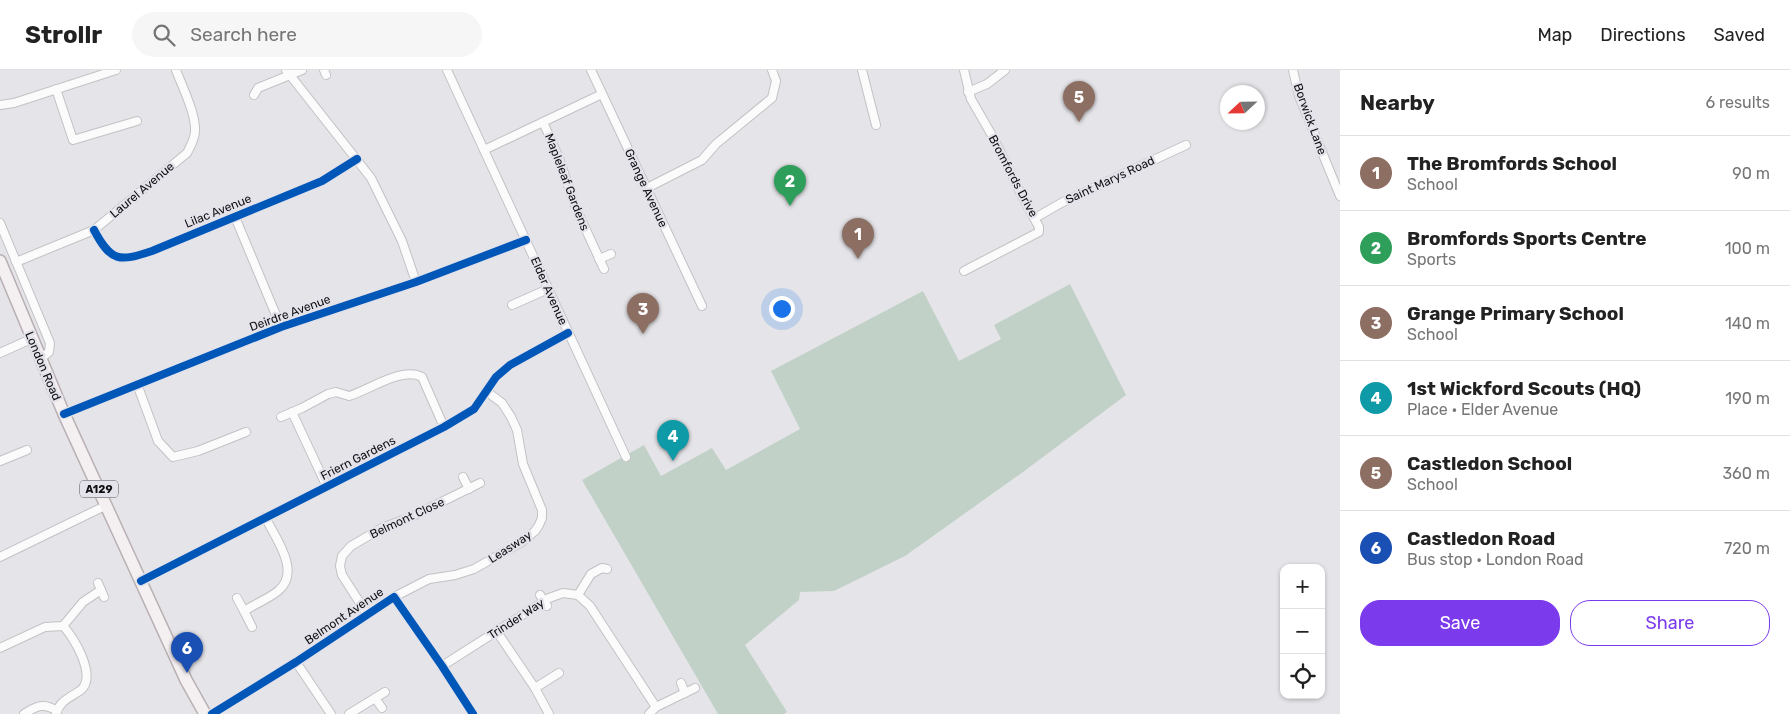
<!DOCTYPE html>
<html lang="en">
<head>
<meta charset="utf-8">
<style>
	:root { --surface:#fff; --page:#f6f6f6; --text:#222; --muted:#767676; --line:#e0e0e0; --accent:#7c3aed }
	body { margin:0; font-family:Rubik,sans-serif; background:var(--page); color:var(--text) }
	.controls { position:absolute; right:15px; bottom:15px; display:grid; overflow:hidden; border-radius:10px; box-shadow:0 1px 4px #0004 }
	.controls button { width:45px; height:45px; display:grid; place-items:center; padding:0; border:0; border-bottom:1px solid var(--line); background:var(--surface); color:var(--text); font:25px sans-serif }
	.compass { position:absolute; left:1220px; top:15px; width:45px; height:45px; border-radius:50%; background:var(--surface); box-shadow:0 1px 4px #0004; rotate:248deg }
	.you { position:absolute; left:781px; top:238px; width:18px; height:18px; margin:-12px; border:4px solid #fff; border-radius:50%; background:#1a73e8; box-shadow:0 0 0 8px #1a73e833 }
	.badge { display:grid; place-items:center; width:32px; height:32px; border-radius:50%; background:var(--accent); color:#fff; font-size:16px; font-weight:700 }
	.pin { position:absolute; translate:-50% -41px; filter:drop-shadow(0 1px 2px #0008) }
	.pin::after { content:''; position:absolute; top:26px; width:18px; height:15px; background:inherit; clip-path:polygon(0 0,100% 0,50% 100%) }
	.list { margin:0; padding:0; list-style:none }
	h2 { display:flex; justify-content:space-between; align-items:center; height:65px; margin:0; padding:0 20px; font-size:21px }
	h2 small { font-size:16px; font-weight:400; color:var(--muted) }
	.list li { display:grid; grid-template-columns:32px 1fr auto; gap:15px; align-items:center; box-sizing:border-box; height:75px; padding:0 20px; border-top:1px solid var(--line) }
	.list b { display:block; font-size:19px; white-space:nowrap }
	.list p { margin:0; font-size:16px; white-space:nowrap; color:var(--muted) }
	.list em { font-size:16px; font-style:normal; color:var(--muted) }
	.actions { display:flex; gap:10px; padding:15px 20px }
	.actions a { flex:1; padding:11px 0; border:1px solid var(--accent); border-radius:20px; text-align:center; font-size:18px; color:var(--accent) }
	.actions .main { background:var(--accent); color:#fff }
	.icon { flex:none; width:28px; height:28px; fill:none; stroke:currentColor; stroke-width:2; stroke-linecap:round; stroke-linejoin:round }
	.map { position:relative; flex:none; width:1340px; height:644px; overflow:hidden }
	header { display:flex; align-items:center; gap:30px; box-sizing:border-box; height:70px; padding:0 25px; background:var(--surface); border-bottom:1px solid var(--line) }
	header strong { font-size:24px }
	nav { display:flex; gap:28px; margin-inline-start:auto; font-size:18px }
	.search { width:350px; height:45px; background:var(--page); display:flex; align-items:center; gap:12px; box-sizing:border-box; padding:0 18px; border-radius:28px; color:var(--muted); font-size:19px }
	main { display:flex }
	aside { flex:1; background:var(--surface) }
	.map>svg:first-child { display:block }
</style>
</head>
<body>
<header>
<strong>Strollr</strong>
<div class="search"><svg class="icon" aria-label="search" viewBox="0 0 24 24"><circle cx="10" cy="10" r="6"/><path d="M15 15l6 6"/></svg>Search here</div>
<nav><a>Map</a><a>Directions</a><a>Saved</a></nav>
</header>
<main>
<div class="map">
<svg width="1340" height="644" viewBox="0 0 1340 644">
	<rect width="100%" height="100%" fill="#e5e5e9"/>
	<polygon fill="#c1d1c7" points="1070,214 1126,325 1023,402 905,486 834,521 800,522 799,530 745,575 787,642 784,644 718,644 582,410 644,375 661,406 712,378 726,400 800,359 771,301 923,221 959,291 1001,269 994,255"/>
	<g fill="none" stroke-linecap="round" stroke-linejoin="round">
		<defs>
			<g id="minor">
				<polyline points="286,0 371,108 402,171 416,212"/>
				<polyline points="324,0 326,5"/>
				<polyline points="447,0 626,387"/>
				<polyline points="591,0 702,236"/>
				<polyline points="862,0 876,55"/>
				<polyline points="1293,0 1299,26 1340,126"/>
				<polyline points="56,19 73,70 137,51"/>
				<polyline points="968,22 987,14 1005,0"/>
				<polyline points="254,25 258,18 302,0"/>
				<polyline points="0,35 14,33 116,0"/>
				<polyline points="543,52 559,88 575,136 604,199"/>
				<polyline points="484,80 602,24"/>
				<polyline points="647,118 702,90 716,74 772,28 776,11 772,0"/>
				<polyline points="235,147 281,257"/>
				<polyline points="1035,148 1063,132 1186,75"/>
				<polyline points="0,153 50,273 49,282 40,289"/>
				<path d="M94 160C111 192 119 192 152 181L322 111 357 89"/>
				<polyline points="599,189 611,184"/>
				<path d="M16 192 94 160 187 83C191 75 195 69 195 61 196 44 182 16 176 0"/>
				<polyline points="964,201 1039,162 1039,157 1022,126 994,69 971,29 964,0"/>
				<polyline points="512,235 548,219"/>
				<polyline points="0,283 31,269"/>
				<polyline points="137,314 158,371 173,387 198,381 246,362"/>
				<polyline points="292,342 327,417"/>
				<polyline points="64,344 281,257 416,212 526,170"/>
				<path d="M281 347 302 338 328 324 336 322 349 326C369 320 403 296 422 307L444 357"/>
				<polyline points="0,391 27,380"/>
				<polyline points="463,407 469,419"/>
				<polyline points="0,487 107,435"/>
				<polyline points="141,511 444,357 474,339 496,307 510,295 568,263"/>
				<polyline points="98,513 104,527"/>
				<polyline points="540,525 547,536"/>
				<polyline points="578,525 591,504 602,498 607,499"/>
				<polyline points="394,527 429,509 455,505 474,499 522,472 535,461 539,455 542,448 542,440 523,394 517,360 511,347 502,333 486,321"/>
				<polyline points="237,528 244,541"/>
				<polyline points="367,544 342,505 340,496 342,486 351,476 382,458 411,447 480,413"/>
				<polyline points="63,556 83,532 101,520"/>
				<path d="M252 557 244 541C255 534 268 529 278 521 302 502 275 467 265 447"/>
				<polyline points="497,562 535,618 549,644"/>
				<polyline points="0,578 45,557 63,556"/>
				<polyline points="296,592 331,644"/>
				<polyline points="442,596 549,528 563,523 578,525 590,536 656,637"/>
				<polyline points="681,613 685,623"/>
				<polyline points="535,618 559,603"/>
				<polyline points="375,628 382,638"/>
				<path d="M24 644C36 636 44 632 57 641"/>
				<path d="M56 644C59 631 71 627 81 620 97 606 74 567 63 556"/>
				<polyline points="212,644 296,592 394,527 442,596 473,644"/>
				<polyline points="349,644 385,622"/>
				<polyline points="649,644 656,637 695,618"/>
			</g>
			<polyline id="primary" points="0,191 64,344 186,610 205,644"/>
		</defs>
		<use href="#minor" stroke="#c2c2c5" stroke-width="10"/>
		<use href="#primary" stroke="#bab0b4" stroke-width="14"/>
		<use href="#minor" stroke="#fbfbfc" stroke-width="8"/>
		<use href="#primary" stroke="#f4eff1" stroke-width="11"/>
		<defs>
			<g id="cycleway">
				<path d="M94 160C111 192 119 192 152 181L322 111 357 89"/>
				<polyline points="64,344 281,257 416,212 526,170"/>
				<polyline points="141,511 444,357 474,339 496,307 510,295 568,263"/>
				<polyline points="212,644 296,592 394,527 442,596 473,644"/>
			</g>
		</defs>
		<use href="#cycleway" stroke="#e4e3eb" stroke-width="11"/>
		<use href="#cycleway" stroke="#0057b8" stroke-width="8"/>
	</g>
	<g text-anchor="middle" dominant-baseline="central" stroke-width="4.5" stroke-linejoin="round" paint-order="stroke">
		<rect fill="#e4e3eb" stroke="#504f54" stroke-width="1" x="80" y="410.5" width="38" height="17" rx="4"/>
		<g font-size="11" font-weight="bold" fill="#101013">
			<text x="99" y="419">A129</text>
		</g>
		<g font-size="12" fill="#101013" stroke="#e4e3eb">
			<text transform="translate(1310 49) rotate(70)">Borwick Lane</text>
			<text transform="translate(1013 106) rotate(62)">Bromfords Drive</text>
			<text transform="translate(1110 110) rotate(-25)">Saint Marys Road</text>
			<text transform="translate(567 112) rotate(69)">Mapleleaf Gardens</text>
			<text transform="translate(646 118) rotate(65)">Grange Avenue</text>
			<text transform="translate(142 120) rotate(-40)">Laurel Avenue</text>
			<text transform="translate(218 141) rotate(-22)">Lilac Avenue</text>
			<text transform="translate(549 221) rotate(66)">Elder Avenue</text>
			<text transform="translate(290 243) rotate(-20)">Deirdre Avenue</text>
			<text transform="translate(43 296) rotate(67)">London Road</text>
			<text transform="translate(358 388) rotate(-27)">Friern Gardens</text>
			<text transform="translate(407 448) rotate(-25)">Belmont Close</text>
			<text transform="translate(510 477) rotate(-33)">Leasway</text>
			<text transform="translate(344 546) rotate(-34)">Belmont Avenue</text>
			<text transform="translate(516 549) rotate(-33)">Trinder Way</text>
		</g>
	</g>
</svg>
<div class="controls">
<button>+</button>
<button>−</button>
<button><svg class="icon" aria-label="locate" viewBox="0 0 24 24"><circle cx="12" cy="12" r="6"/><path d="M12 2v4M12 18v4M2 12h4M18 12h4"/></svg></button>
</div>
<svg class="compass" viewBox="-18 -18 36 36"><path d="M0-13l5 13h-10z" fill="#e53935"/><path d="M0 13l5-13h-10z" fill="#767676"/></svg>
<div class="you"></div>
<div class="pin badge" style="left:858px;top:189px;background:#8d6e63">1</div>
<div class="pin badge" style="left:790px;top:136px;background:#2e9e5b">2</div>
<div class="pin badge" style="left:643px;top:264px;background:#8d6e63">3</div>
<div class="pin badge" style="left:673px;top:391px;background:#0f9aa8">4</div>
<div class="pin badge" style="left:1079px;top:52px;background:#8d6e63">5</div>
<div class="pin badge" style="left:187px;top:603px;background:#1a4fb4">6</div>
</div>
<aside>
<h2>Nearby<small>6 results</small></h2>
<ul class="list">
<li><span class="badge" style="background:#8d6e63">1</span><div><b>The Bromfords School</b><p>School</p></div><em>90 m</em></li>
<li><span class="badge" style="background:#2e9e5b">2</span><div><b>Bromfords Sports Centre</b><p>Sports</p></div><em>100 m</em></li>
<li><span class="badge" style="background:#8d6e63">3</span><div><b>Grange Primary School</b><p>School</p></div><em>140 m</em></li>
<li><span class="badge" style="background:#0f9aa8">4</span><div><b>1st Wickford Scouts (HQ)</b><p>Place · Elder Avenue</p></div><em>190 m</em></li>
<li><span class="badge" style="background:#8d6e63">5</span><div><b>Castledon School</b><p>School</p></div><em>360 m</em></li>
<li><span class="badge" style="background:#1a4fb4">6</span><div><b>Castledon Road</b><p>Bus stop · London Road</p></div><em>720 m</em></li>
</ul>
<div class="actions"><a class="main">Save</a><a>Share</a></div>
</aside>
</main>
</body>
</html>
